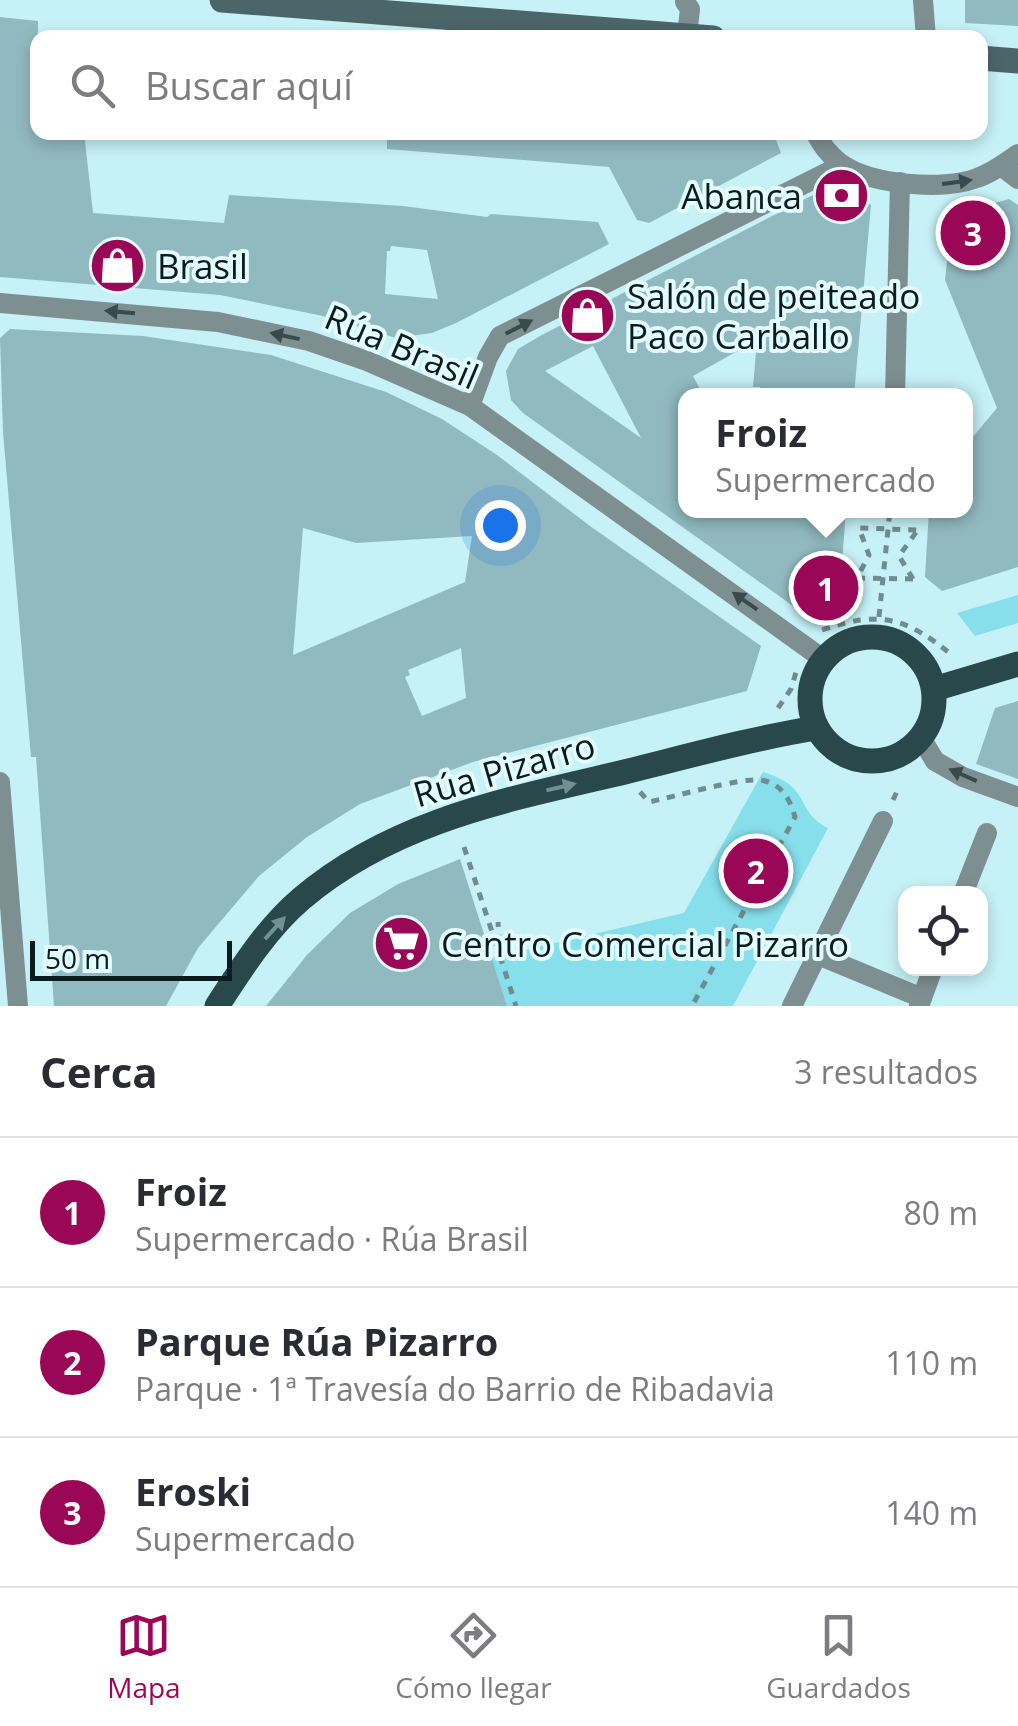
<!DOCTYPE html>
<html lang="es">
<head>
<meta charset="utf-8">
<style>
	:root { --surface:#fff; --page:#f2f2f3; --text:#2b2b33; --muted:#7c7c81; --line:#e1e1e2; --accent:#9a0757 }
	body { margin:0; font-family:"Open Sans",sans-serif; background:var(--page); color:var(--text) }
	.controls { position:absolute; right:30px; bottom:30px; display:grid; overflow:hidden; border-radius:20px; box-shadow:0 5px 15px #0003 }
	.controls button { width:90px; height:90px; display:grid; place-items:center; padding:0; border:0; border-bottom:2px solid var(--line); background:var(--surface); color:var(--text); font:50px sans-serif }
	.scale { position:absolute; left:30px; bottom:25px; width:202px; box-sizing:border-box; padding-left:10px; border:5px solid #0c1c1e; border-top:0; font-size:28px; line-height:35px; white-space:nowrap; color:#0c1c1e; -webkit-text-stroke:8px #e1fbff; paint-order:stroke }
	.you { position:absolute; left:500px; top:525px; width:35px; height:35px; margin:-25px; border:8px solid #fff; border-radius:50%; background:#1a73e8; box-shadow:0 0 0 15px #1a73e833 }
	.badge { display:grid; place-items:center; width:65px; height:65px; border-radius:50%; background:var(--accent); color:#fff; font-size:32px; font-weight:700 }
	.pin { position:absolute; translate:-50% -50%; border:5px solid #fff; box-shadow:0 2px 10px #0006 }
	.popup { position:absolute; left:678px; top:388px; width:295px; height:130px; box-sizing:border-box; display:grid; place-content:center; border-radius:20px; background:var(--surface); filter:drop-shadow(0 2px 8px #0005); font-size:32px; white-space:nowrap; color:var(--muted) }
	.popup b { font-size:38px; color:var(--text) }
	.popup::after { content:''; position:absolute; left:50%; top:100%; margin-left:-20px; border:20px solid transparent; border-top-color:var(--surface) }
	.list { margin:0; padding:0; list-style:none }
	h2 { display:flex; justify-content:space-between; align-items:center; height:130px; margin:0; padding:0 40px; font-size:42px }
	h2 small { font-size:32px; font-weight:400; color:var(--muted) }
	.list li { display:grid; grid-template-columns:65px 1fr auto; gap:30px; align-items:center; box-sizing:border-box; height:150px; padding:0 40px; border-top:2px solid var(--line) }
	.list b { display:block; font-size:38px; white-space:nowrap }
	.list p { margin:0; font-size:32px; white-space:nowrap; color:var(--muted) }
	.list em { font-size:32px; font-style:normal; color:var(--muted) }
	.icon { flex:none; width:55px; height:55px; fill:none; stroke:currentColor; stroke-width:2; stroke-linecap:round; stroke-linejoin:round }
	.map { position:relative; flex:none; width:1018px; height:1006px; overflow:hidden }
	.search { position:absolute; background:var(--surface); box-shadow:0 5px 15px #0003; left:30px; right:30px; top:30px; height:110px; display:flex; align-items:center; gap:25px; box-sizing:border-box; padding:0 35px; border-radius:20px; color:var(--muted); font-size:38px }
	.sheet { height:580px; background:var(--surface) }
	nav { display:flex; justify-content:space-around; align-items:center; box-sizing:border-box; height:140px; border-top:2px solid var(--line); background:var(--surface); font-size:28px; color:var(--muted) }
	nav a { display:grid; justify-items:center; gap:5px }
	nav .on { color:var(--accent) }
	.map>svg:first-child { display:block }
</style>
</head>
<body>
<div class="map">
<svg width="1018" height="1006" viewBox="0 0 1018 1006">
	<rect width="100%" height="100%" fill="#c6f1f7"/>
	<g fill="#86dfeb">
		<polygon points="1018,595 1018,623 975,636 957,613"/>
		<path d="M763 772C813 787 794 811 828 828L733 1006H507L491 958 684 913Z"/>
	</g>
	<g fill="#91bac0" fill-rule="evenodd">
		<polygon points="965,0 1018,0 1018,26 965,23"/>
		<path d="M0 17 38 21V132H84L93 213 224 223 229 195 403 206 487 217 491 214 598 222 609 244 456 323 432 333 396 338 323 316 220 295 0 277ZM391 246 427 250 438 299 385 294 387 251H390Z"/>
		<polygon points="387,132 773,132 781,153 649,223 637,220 609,167 387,149"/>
		<path d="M832 185 871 205 854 396H759L760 387H753L757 340 693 376 701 391 686 393V510H846L840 589 800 611 523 413 511 400 506 371 518 349 540 336ZM593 346 641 438 545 371Z"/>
		<polygon points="1009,199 1018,205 1018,567 942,591 925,577 929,510 966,510 966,445 997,408 945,280 952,215"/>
		<path d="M10 329 143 336 271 355 386 392 442 419 497 455 590 526 761 646 747 691 473 762 360 804 307 837 259 876 198 948 166 1006H54L36 757H31L3 432 0 338ZM303 528 356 543 472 536 465 582 293 655ZM461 648 466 698 422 716 405 677 410 675 408 670Z"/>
		<polygon points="1018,701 1018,779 976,764 995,708"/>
		<polygon points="460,859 507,1006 266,1006 307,955 350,913 398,884"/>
	</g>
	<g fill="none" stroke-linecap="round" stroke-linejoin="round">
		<g stroke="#6f8d91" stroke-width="5" stroke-dasharray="8 8" stroke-linecap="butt">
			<polyline points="913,579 857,578 869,555 859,528 918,530"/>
			<polyline points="913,579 899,556 917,531"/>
			<polyline points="879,617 890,510"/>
			<path d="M822 630C880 610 906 617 953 656"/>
			<polyline points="778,708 791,689 797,669"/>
			<path d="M640 792 649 802C673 797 739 778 759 780 781 782 790 799 795 817L692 1006"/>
			<polyline points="893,800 899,787"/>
			<polyline points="464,847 500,956 498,922"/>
			<polyline points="500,956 516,1006"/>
		</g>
		<g stroke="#7e8f92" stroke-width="20">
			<polyline points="923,0 926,38"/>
			<polyline points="685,2 690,9 687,35"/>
			<path d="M815 132C822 145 828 154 840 163 870 185 943 191 977 178 992 173 1005 163 1018 154"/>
			<polyline points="1001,166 1018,179"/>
			<polyline points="0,303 218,322 309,341 367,361 470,406 823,659"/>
			<polyline points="895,396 900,182"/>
			<polyline points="470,406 488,357 500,336 842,165"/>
			<polyline points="921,738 935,761 963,777 1018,797"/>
			<polyline points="0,782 18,1006"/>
			<polyline points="963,894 987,833"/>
			<polyline points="818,955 922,998"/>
			<polyline points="792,1006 883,821"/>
			<polyline points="919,1006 933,968"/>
		</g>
		<g stroke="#4c6569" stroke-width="25">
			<polyline points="222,0 713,38"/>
			<polyline points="980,58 1018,61"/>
		</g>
		<g stroke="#28484c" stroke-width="25">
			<circle cx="872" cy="699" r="62"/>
			<polyline points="934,689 1018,664"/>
			<path d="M217 1006C241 969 267 928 301 899 391 822 505 800 616 774 682 758 749 739 816 728"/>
		</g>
	</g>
	<defs><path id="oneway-solid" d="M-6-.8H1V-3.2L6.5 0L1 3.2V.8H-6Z" transform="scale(2.5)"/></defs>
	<g fill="#3a4a4c">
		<use href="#oneway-solid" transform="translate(957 182) rotate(-8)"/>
		<use href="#oneway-solid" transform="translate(120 312) rotate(-175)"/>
		<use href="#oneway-solid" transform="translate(519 327) rotate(-27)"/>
		<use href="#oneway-solid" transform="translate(285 336) rotate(-168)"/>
		<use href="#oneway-solid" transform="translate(745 601) rotate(-145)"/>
		<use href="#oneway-solid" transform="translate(963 775) rotate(-156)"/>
	</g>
	<g fill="#729094">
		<use href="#oneway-solid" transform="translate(561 787) rotate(-13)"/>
		<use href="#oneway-solid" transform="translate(275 928) rotate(-48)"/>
	</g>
	<defs>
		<symbol id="bank-disc" viewBox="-11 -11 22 22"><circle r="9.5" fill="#9a0757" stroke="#e1fbff"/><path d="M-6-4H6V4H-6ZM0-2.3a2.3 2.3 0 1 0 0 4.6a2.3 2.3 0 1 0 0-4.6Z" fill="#fff"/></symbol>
		<symbol id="shop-disc" viewBox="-11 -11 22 22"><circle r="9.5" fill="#9a0757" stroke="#e1fbff"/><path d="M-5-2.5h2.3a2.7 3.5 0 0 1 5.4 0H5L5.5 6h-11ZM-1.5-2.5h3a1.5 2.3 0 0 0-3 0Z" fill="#fff"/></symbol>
		<symbol id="supermarket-disc" viewBox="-11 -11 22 22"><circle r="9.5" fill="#9a0757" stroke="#e1fbff"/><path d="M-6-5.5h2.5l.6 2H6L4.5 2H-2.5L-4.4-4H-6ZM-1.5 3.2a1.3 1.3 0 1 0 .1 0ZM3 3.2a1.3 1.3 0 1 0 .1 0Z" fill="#fff"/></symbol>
	</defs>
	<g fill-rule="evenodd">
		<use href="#bank-disc" x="810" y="164" width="63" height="63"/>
		<use href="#shop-disc" x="86" y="234" width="63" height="63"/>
		<use href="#shop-disc" x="556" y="284" width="63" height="63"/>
		<use href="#supermarket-disc" x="370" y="912" width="63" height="63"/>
	</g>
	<g text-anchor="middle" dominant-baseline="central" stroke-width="8" stroke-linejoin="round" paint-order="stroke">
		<g font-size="35" fill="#0c1c1e" stroke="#e1fbff" text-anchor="start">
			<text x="802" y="195" text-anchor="end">Abanca</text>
			<text x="157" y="265">Brasil</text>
			<text x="627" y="295">Salón de peiteado<tspan x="627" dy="40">Paco Carballo</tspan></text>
			<text x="441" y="943">Centro Comercial Pizarro</text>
		</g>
		<g font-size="35" fill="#0c1c1e" stroke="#e1fbff">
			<text transform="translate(402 346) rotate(23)">Rúa Brasil</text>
			<text transform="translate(504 769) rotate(-16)">Rúa Pizarro</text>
		</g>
	</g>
</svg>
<div class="controls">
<button><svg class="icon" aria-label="locate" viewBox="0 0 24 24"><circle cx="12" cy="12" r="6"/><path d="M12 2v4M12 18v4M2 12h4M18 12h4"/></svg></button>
</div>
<div class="scale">50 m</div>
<div class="you"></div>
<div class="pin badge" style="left:826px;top:588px">1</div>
<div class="popup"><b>Froiz</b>Supermercado</div>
<div class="pin badge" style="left:756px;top:871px">2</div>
<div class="pin badge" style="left:973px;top:233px">3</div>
<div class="search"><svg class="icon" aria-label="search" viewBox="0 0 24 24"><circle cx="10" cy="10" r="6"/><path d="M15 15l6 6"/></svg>Buscar aquí</div>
</div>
<section class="sheet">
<h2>Cerca<small>3 resultados</small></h2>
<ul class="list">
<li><span class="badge">1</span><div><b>Froiz</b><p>Supermercado · Rúa Brasil</p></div><em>80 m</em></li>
<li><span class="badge">2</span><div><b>Parque Rúa Pizarro</b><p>Parque · 1ª Travesía do Barrio de Ribadavia</p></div><em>110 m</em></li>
<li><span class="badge">3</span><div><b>Eroski</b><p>Supermercado</p></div><em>140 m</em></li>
</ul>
</section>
<nav>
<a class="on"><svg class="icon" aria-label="map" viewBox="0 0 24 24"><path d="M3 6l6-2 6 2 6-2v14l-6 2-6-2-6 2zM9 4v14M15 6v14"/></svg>Mapa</a>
<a><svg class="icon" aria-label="directions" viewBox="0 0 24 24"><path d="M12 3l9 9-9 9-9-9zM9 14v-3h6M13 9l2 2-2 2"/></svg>Cómo llegar</a>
<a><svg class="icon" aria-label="saved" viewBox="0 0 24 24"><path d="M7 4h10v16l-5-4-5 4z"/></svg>Guardados</a>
</nav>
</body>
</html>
